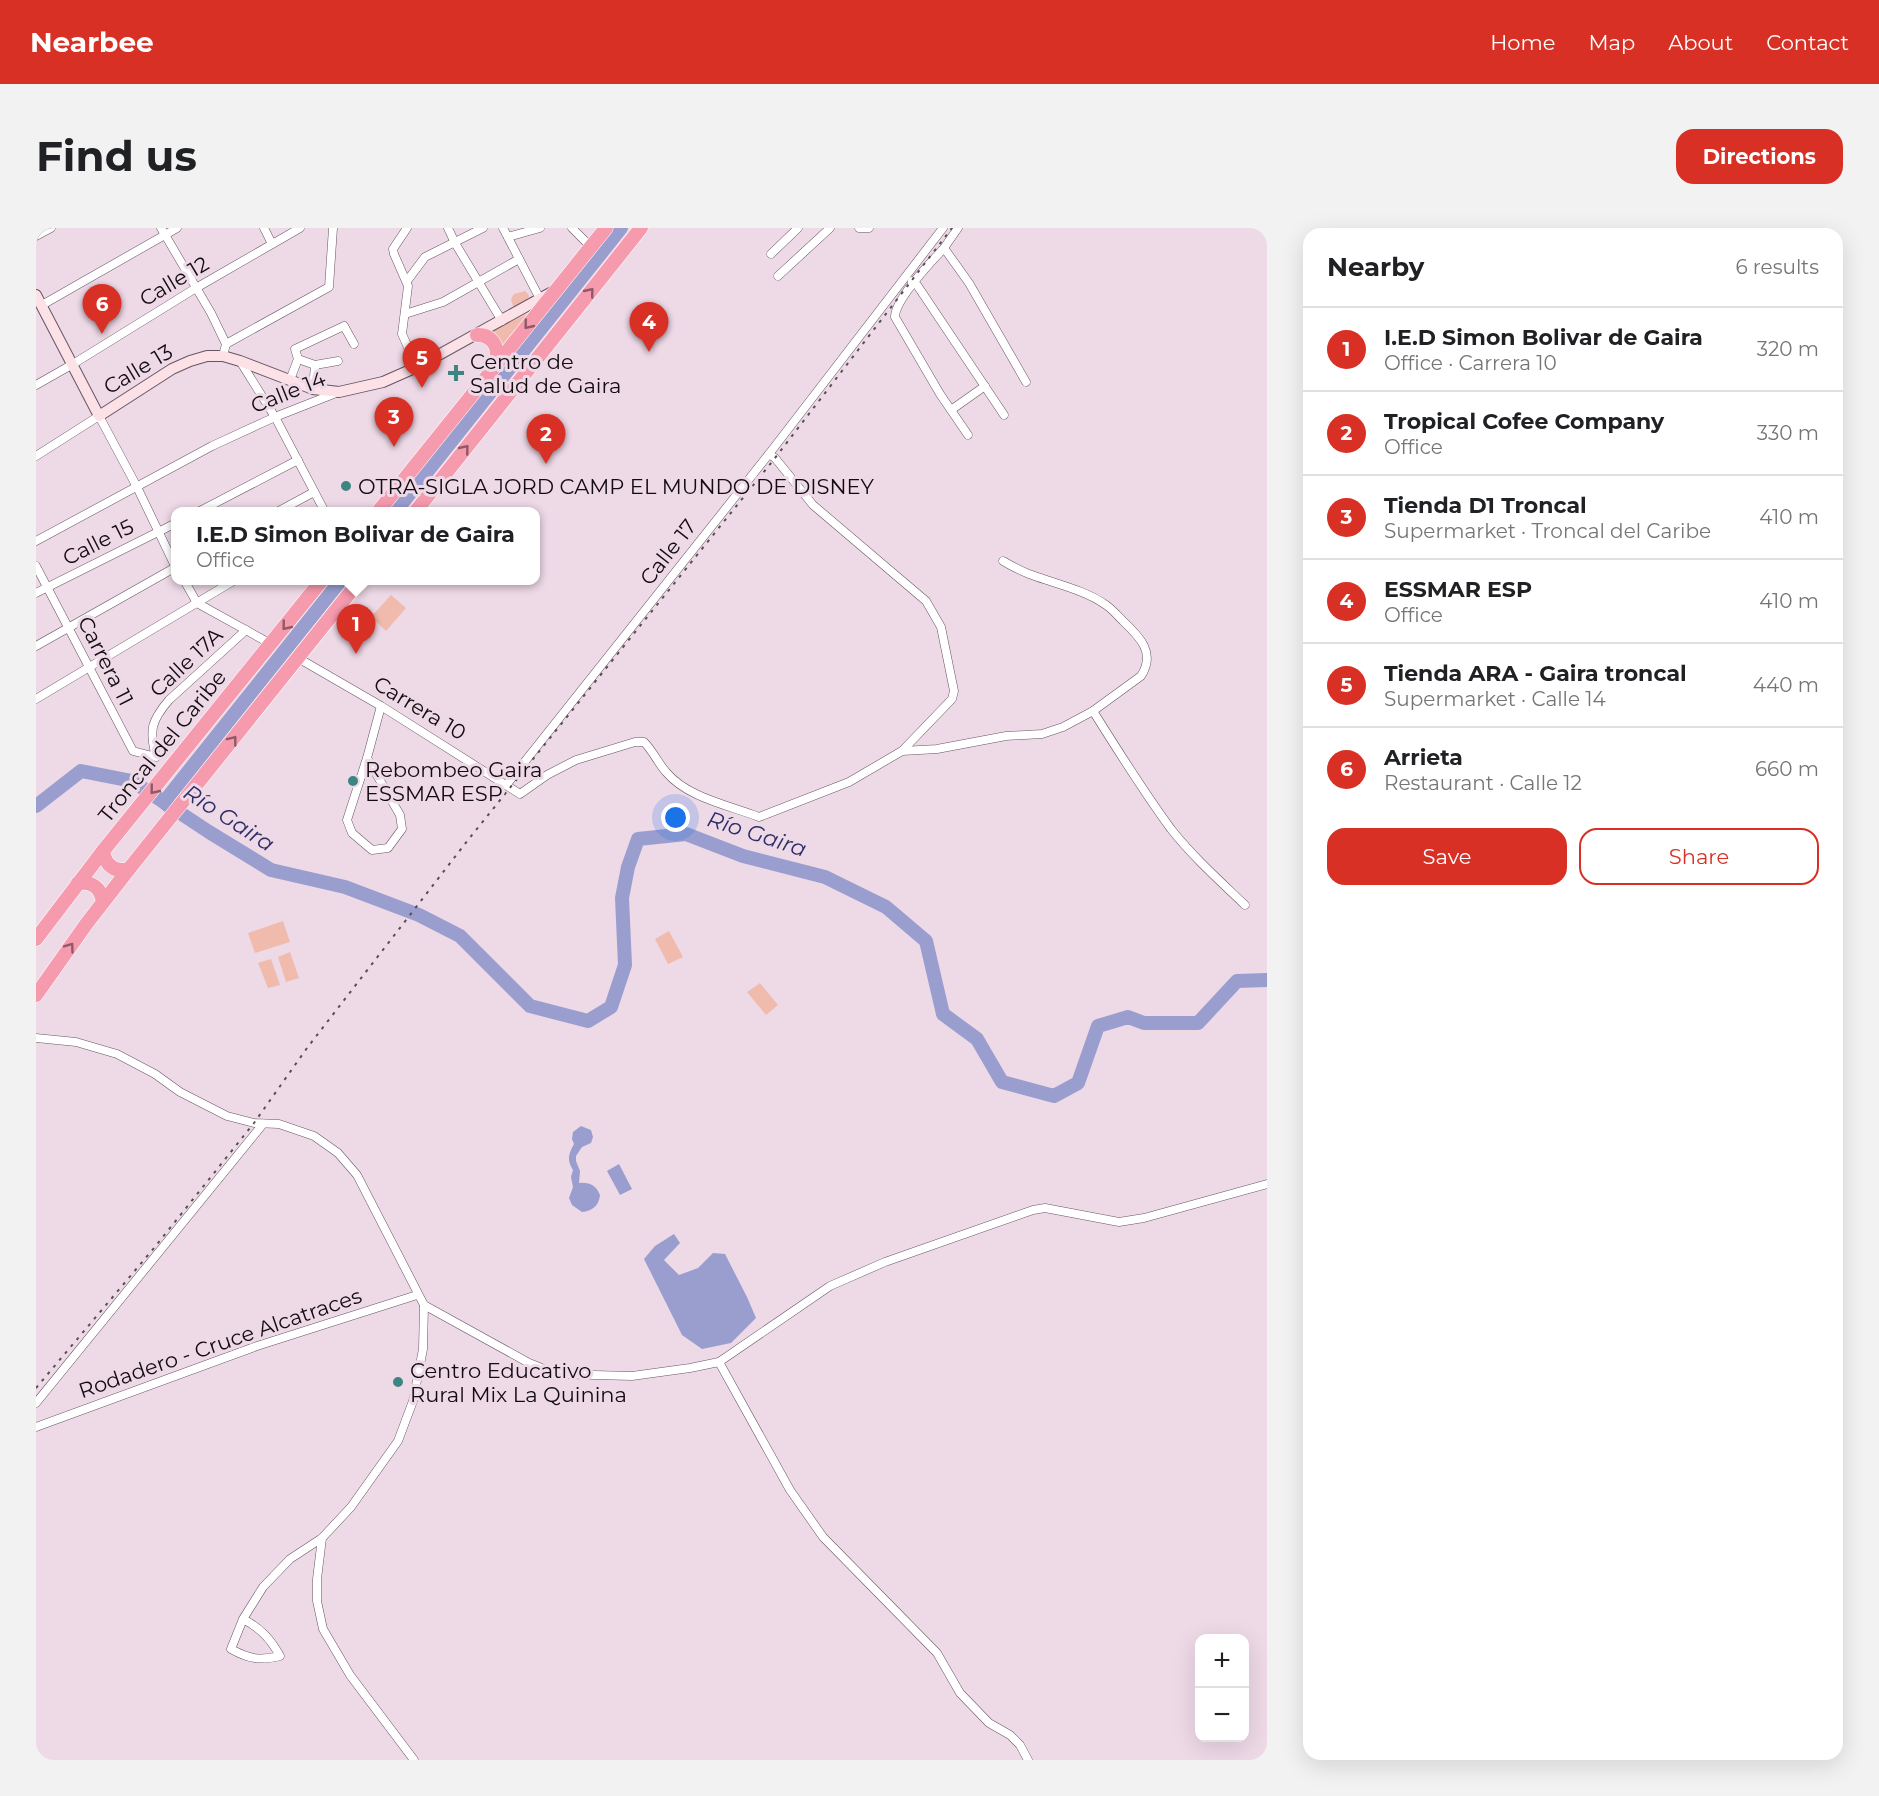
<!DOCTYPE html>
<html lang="en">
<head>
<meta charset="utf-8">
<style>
	:root { --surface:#fff; --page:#f2f2f2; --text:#202124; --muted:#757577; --line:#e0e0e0; --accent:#d93025 }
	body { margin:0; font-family:Montserrat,sans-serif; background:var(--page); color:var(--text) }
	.controls { position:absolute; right:18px; bottom:18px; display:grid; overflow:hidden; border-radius:12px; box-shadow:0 6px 24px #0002 }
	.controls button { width:54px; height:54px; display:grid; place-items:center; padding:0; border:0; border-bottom:2px solid var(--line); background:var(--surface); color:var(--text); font:30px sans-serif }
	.you { position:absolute; left:640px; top:590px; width:21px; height:21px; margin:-15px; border:4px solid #fff; border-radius:50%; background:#1a73e8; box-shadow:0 0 0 9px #1a73e833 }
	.badge { display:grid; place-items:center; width:39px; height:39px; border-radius:50%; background:var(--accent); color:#fff; font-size:20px; font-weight:700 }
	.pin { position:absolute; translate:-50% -50px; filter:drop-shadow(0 2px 3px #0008) }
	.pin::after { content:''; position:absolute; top:32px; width:21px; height:18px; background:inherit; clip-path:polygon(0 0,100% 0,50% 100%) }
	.popup { position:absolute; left:135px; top:279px; width:369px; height:78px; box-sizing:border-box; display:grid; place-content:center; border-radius:12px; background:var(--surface); filter:drop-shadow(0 2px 4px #0005); font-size:20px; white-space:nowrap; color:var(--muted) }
	.popup b { font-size:22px; color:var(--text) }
	.popup::after { content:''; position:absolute; left:50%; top:100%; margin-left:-12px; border:12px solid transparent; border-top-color:var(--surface) }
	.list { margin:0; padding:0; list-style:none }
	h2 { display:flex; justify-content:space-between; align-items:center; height:78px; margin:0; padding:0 24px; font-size:26px }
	h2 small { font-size:20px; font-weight:400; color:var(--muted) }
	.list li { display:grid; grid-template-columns:39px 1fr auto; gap:18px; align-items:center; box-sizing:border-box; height:84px; padding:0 24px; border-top:2px solid var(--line) }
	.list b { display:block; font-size:22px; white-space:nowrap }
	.list p { margin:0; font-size:20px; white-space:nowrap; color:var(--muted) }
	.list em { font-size:20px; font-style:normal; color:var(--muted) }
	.actions { display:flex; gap:12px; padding:18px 24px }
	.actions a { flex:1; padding:14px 0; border:2px solid var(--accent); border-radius:18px; text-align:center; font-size:21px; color:var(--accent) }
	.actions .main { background:var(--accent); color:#fff }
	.map { position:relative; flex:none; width:1231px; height:1532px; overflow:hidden; border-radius:18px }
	header { display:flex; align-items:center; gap:36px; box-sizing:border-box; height:84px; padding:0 30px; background:var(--accent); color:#fff }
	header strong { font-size:28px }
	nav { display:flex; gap:33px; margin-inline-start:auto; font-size:21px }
	.intro { display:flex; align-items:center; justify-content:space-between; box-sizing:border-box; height:144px; padding:0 36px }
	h1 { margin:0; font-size:42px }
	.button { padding:15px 27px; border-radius:18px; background:var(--accent); color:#fff; font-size:21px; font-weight:700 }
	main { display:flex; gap:36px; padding:0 36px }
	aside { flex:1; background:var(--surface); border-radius:18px; box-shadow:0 6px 24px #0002 }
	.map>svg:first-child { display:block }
</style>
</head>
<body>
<header>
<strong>Nearbee</strong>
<nav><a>Home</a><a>Map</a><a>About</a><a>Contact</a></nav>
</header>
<div class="intro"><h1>Find us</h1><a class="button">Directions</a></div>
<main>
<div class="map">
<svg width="1231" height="1532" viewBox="0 0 1231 1532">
	<rect width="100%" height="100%" fill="#eed9e7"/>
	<g fill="#f0bbad">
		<polygon points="489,63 493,67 492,72 481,78 477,78 475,71 478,66"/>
		<polygon points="502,81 466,125 451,104"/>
		<polygon points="355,367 370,380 350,403 335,389"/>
		<polygon points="247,693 254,714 219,725 212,705"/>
		<polygon points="633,703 647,729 632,736 619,711"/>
		<polygon points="254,724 263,750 250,754 242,729"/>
		<polygon points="235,731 244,757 232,760 222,735"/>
		<polygon points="724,755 742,777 730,787 711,764"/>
	</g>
	<g fill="#999ecf">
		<path d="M545 898 555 902 557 909 555 915 546 919 540 928V933L544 943 543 955C553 954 560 957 564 967 563 978 556 983 546 984L536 977 533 970 537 959 535 949 537 942C531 932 532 927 538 916L536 911 537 904Z"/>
		<polygon points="583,936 596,961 584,967 571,943"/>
		<polygon points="638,1006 644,1015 628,1032 643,1047 662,1040 677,1025 689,1026 711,1069 720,1090 695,1115 666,1121 646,1107 608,1031 619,1018"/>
	</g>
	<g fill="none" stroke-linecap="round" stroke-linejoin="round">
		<g stroke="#999ecf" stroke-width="14">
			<polyline points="359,284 585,0"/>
			<polyline points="0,578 45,543 96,553 173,604 235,642 309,659 383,687 424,708 494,778 552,793 575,779 589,737 586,670 592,639 602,611 650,606 707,628 789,649 850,679 890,713 907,786 941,811 966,854 1018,868 1042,855 1062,798 1092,789 1108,795 1162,795 1201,753 1231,752"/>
			<polyline points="134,579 128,574 305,352"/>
		</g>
		<defs>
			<g id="street">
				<polyline points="125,0 175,85 190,116 187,128"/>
				<polyline points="228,0 236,16"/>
				<polyline points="371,0 357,21 358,26 372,58 366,106 381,139"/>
				<polyline points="412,0 419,15 466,93"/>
				<polyline points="467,0 504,71"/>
				<polyline points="536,0 555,19"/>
				<polyline points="823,0 833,0"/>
				<polyline points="0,8 15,0"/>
				<polyline points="472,9 504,0"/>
				<polyline points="908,20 922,0"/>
				<polyline points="735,26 762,0"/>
				<polyline points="742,48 794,0"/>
				<polyline points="371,53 389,29 447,0"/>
				<polyline points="876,53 881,57 968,187"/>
				<polyline points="6,77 141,0"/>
				<polyline points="369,86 407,74 483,31"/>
				<polyline points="190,116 293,59 297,0"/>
				<polyline points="204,133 239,189 289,284"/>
				<polyline points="302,133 279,137 262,131 259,121 308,98 318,116"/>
				<polyline points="254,152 262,131"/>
				<polyline points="0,157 37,136 160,60 264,0"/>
				<polyline points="277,161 279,137"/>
				<polyline points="915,182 949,158"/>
				<path d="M932 207 904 166 859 89C859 71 895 34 908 20L933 55 990 154"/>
				<polyline points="733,226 739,230 777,277 890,373 905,399 918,463 916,471 866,523"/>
				<polyline points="0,228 63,188 101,259 140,340"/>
				<polyline points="162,284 262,232"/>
				<polyline points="241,284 278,264"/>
				<polyline points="0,313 176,218 239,189 300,165"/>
				<path d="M0 338 97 523 120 529C113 502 115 493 133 472L210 402"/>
				<polyline points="148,352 161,375 235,416"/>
				<polyline points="0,365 140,295"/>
				<polyline points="0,418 140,339"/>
				<path d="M262 430 345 478 484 566 511 547 540 532 599 514H608C617 523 622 535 630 544 652 570 692 577 723 589L813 554 866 523 901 521 970 508 1006 506 1027 499 1057 483 1105 448C1120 425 1104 409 1087 393 1082 388 1076 381 1070 377 1049 362 1020 356 996 347 986 344 976 338 967 333"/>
				<polyline points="0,471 199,352"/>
				<path d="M1057 483C1082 523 1107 563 1135 601 1157 629 1184 653 1209 677"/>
				<polyline points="331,530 364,587 366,601 352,620 336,622 316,605 311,592 331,530 345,478"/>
				<polyline points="471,556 733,226 907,0"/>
				<polyline points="0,810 40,814 81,826 119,846 144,864 191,888 218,895 243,896 278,908 302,925 321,947 388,1077 493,1135 520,1146 596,1148 654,1140 683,1134 794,1058 849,1034 997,982 1009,980 1083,994 1108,990 1231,956"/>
				<polyline points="683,1134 754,1262 787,1309 901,1425 924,1465 953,1495 974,1507 984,1517 992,1532"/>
				<polyline points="0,1175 227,896"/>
				<polyline points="0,1199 221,1118 381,1067"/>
				<polyline points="286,1310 281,1351 281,1373 287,1401 314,1447 378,1532"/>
				<path d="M207 1391C224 1400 234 1410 244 1428 224 1433 213 1431 195 1421L207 1391 227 1359 254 1331 286 1310 315 1279 362 1213 377 1173 387 1121 388 1077"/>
			</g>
			<polyline id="secondary" points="0,67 63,188 136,141 154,133 171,128 187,128 204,133 277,161 303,164 347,154 381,139 516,64"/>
			<g id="highway">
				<path d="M441 107C459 107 464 122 459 137"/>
				<polyline points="342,284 570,0"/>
				<polyline points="379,284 605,0"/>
				<path d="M67 623C69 637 79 645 93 641"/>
				<path d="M42 655C56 653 65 660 67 674"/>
				<polyline points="0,711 67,623 286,352"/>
				<polyline points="0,767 51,695 93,641 324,352"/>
			</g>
		</defs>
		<use href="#street" stroke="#675662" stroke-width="9"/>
		<use href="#secondary" stroke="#675662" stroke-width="12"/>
		<use href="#highway" stroke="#fff" stroke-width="15"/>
		<use href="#street" stroke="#fff" stroke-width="8"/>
		<use href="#secondary" stroke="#fce1e7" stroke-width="10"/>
		<use href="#highway" stroke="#f69aae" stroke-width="14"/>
		<polyline stroke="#594d55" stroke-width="2" stroke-dasharray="3 6" stroke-linecap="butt" points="0,1160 118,1020 218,895 271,820 432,612 739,230 916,0"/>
	</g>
	<defs><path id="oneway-chevron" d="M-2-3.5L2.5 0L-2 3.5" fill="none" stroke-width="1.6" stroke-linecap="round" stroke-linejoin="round" transform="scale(1.5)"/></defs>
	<g stroke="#8f5a67">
		<use href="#oneway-chevron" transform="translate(554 64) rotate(-51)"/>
		<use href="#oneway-chevron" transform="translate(492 97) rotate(129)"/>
		<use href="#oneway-chevron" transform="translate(429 221) rotate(-51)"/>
		<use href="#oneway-chevron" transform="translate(250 398) rotate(129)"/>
		<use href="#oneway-chevron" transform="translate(197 512) rotate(-52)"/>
		<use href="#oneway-chevron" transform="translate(118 562) rotate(129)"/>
		<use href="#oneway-chevron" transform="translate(34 719) rotate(-54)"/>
	</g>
	<g fill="#3c8583" stroke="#eed9e7" stroke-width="2">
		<path d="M417 136h6v6h6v6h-6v6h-6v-6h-6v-6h6z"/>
		<circle cx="310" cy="258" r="6"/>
		<circle cx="317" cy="553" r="6"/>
		<circle cx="362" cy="1154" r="6"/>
	</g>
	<g text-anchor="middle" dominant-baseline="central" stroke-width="6" stroke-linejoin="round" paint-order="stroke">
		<g font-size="21" fill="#120b10" stroke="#eed9e7">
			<text transform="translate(138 53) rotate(-31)">Calle 12</text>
			<text transform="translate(102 141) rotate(-31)">Calle 13</text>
			<text transform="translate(252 164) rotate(-22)">Calle 14</text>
			<text transform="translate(62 314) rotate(-27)">Calle 15</text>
			<text transform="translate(632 324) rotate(-52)">Calle 17</text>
			<text transform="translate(70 433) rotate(63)">Carrera 11</text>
			<text transform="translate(150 434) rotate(-43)">Calle 17A</text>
			<text transform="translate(384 480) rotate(31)">Carrera 10</text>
			<text transform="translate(126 518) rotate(-51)">Troncal del Caribe</text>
			<text transform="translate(184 1115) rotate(-19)">Rodadero - Cruce Alcatraces</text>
		</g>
		<g font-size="21" fill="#120b10" stroke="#eed9e7" text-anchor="start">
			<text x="434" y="133">Centro de<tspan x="434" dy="24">Salud de Gaira</tspan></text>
			<text x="322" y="258">OTRA-SIGLA JORD CAMP EL MUNDO DE DISNEY</text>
			<text x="329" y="541">Rebombeo Gaira<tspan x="329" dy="24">ESSMAR ESP</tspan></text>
			<text x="374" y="1142">Centro Educativo<tspan x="374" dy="24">Rural Mix La Quinina</tspan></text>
		</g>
		<g font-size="22" font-style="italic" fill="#2d2d68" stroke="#eed9e7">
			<text transform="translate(193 590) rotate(33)">Río Gaira</text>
			<text transform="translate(721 606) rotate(18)">Río Gaira</text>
		</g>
	</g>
</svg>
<div class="controls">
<button>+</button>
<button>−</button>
</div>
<div class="you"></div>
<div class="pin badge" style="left:320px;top:426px">1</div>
<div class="popup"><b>I.E.D Simon Bolivar de Gaira</b>Office</div>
<div class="pin badge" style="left:510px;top:236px">2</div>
<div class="pin badge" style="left:358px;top:219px">3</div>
<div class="pin badge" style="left:613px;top:124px">4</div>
<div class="pin badge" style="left:386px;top:160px">5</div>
<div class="pin badge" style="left:66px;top:106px">6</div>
</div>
<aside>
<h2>Nearby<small>6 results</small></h2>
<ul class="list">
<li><span class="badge">1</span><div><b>I.E.D Simon Bolivar de Gaira</b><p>Office · Carrera 10</p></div><em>320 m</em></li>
<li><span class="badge">2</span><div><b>Tropical Cofee Company</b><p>Office</p></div><em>330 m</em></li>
<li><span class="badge">3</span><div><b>Tienda D1 Troncal</b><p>Supermarket · Troncal del Caribe</p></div><em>410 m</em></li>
<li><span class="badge">4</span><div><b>ESSMAR ESP</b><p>Office</p></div><em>410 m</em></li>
<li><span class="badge">5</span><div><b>Tienda ARA - Gaira troncal</b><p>Supermarket · Calle 14</p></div><em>440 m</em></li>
<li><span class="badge">6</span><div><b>Arrieta</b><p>Restaurant · Calle 12</p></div><em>660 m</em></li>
</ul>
<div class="actions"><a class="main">Save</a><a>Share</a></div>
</aside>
</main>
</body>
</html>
